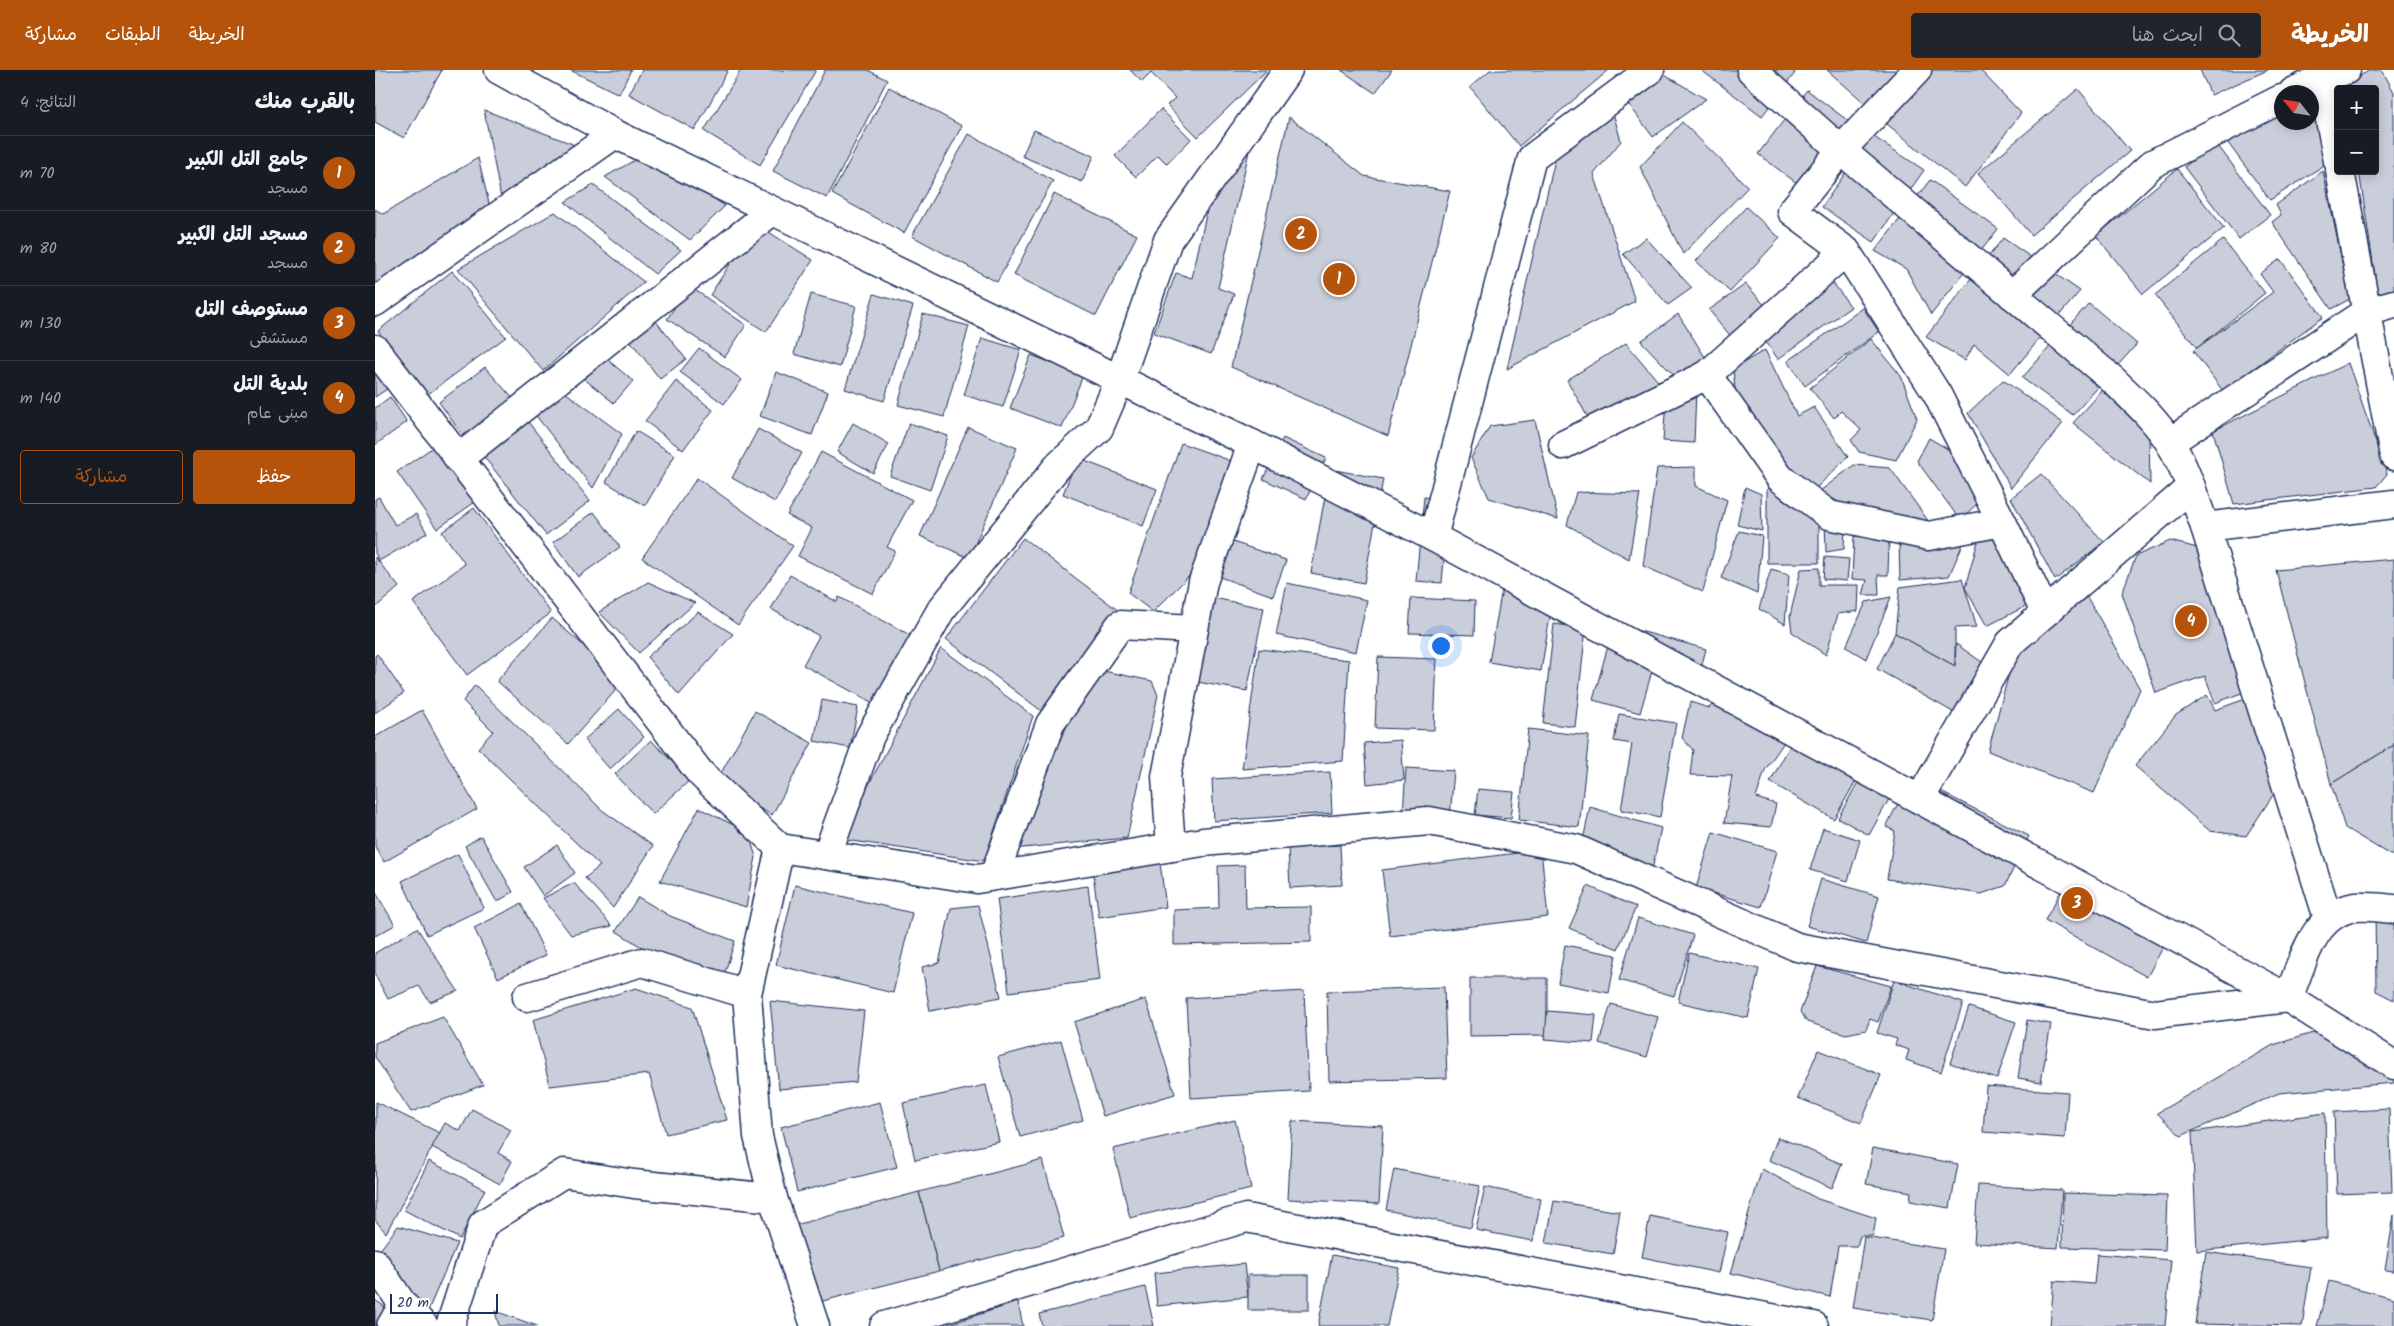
<!DOCTYPE html>
<html lang="ar">
<head>
<meta charset="utf-8">
<style>
	:root { --surface:#171b24; --page:#20242c; --text:#f1f3f6; --muted:#9ea1a6; --line:#363941; --accent:#b45309 }
	body { margin:0; font-family:Kalam,"Playpen Sans Arabic",sans-serif; background:var(--page); color:var(--text); direction:rtl }
	.controls { position:absolute; right:15px; top:15px; display:grid; overflow:hidden; border-radius:5px; box-shadow:0 2px 12px #0003 }
	.controls button { width:45px; height:45px; display:grid; place-items:center; padding:0; border:0; border-bottom:1px solid var(--line); background:var(--surface); color:var(--text); font:25px sans-serif }
	.compass { position:absolute; left:1899px; top:15px; width:45px; height:45px; border-radius:50%; background:var(--surface); box-shadow:0 2px 12px #0003; rotate:300deg }
	.scale { position:absolute; left:15px; bottom:12px; width:108px; box-sizing:border-box; padding-left:5px; border:2px solid #1b2f5e; border-top:0; font-size:14px; line-height:18px; white-space:nowrap; color:#1b2f5e; -webkit-text-stroke:4px #fff; paint-order:stroke }
	.you { position:absolute; left:1065px; top:575px; width:18px; height:18px; margin:-12px; border:4px solid #fff; border-radius:50%; background:#1a73e8; box-shadow:0 0 0 8px #1a73e833 }
	.badge { display:grid; place-items:center; width:32px; height:32px; border-radius:50%; background:var(--accent); color:#fff; font-size:16px; font-weight:700 }
	.pin { position:absolute; translate:-50% -50%; border:2px solid #fff; box-shadow:0 1px 5px #0006 }
	.list { margin:0; padding:0; list-style:none }
	h2 { display:flex; justify-content:space-between; align-items:center; height:65px; margin:0; padding:0 20px; font-size:21px }
	h2 small { font-size:16px; font-weight:400; color:var(--muted) }
	.list li { display:grid; grid-template-columns:32px 1fr auto; gap:15px; align-items:center; box-sizing:border-box; height:75px; padding:0 20px; border-top:1px solid var(--line) }
	.list b { display:block; font-size:19px; white-space:nowrap }
	.list p { margin:0; font-size:16px; white-space:nowrap; color:var(--muted) }
	.list em { font-size:16px; font-style:normal; color:var(--muted) }
	.actions { display:flex; gap:10px; padding:15px 20px }
	.actions a { flex:1; padding:11px 0; border:1px solid var(--accent); border-radius:5px; text-align:center; font-size:18px; color:var(--accent) }
	.actions .main { background:var(--accent); color:#fff }
	.icon { flex:none; width:28px; height:28px; fill:none; stroke:currentColor; stroke-width:2; stroke-linecap:round; stroke-linejoin:round }
	.map { position:relative; flex:none; width:2019px; height:1256px; overflow:hidden; direction:ltr }
	header { display:flex; align-items:center; gap:30px; box-sizing:border-box; height:70px; padding:0 25px; background:var(--accent); color:#fff }
	header strong { font-size:24px }
	nav { display:flex; gap:28px; margin-inline-start:auto; font-size:18px }
	.search { width:350px; height:45px; background:var(--page); display:flex; align-items:center; gap:12px; box-sizing:border-box; padding:0 18px; border-radius:5px; color:var(--muted); font-size:19px }
	main { display:flex }
	aside { flex:1; background:var(--surface) }
	.map>svg:first-child { display:block }
</style>
</head>
<body>
<header>
<strong>الخريطة</strong>
<div class="search"><svg class="icon" aria-label="search" viewBox="0 0 24 24"><circle cx="10" cy="10" r="6"/><path d="M15 15l6 6"/></svg>ابحث هنا</div>
<nav><a>الخريطة</a><a>الطبقات</a><a>مشاركة</a></nav>
</header>
<main>
<div class="map">
<svg width="2019" height="1256" viewBox="0 0 2019 1256">
	<rect width="100%" height="100%" fill="#fff"/>
	<filter id="ink" filterUnits="userSpaceOnUse"><feTurbulence type="fractalNoise" baseFrequency=".02" numOctaves="2"/><feDisplacementMap in="SourceGraphic" scale="10" xChannelSelector="R" yChannelSelector="G"/><feConvolveMatrix kernelMatrix="1 2 1 2 8 2 1 2 1" color-interpolation-filters="sRGB"/></filter>
	<g filter="url(#ink)">
		<g fill="#caceda" stroke="#1b2f5e">
			<polygon points="0,0 67,0 29,68 0,52"/>
			<polygon points="195,0 256,0 244,24"/>
			<polygon points="267,0 353,0 320,60 254,24"/>
			<polygon points="366,0 441,0 385,95 329,61"/>
			<polygon points="450,0 493,0 512,10 452,128 398,101"/>
			<polygon points="755,0 892,0 823,67 792,35 800,28 776,3 767,12"/>
			<polygon points="966,0 1017,0 1000,23"/>
			<polygon points="1115,0 1234,0 1144,76 1095,17"/>
			<polygon points="1326,0 1416,0 1420,3 1387,46"/>
			<polygon points="1452,0 1522,0 1491,34"/>
			<polygon points="1554,0 1605,0 1646,43 1590,117 1507,50"/>
			<polygon points="1825,0 1893,0 1836,25"/>
			<polygon points="1996,0 2007,0 2019,22 2019,219 2003,225 1984,101 2000,101 2000,19 1972,19 1971,13"/>
			<polygon points="1286,3 1331,29 1278,67 1250,29"/>
			<polygon points="514,17 587,56 529,163 457,124"/>
			<polygon points="1703,19 1755,81 1656,165 1603,103"/>
			<polygon points="1432,20 1476,53 1427,117 1383,84"/>
			<polygon points="1936,25 1951,94 1895,130 1850,69 1906,40 1906,52 1936,52"/>
			<polygon points="786,39 816,69 792,94 783,85 761,107 740,86"/>
			<polygon points="109,40 213,80 127,133"/>
			<polygon points="1238,43 1246,71 1219,104 1260,231 1132,299 1181,85"/>
			<polygon points="914,47 989,106 1075,121 1013,366 856,297"/>
			<polygon points="1307,52 1373,117 1308,184 1265,97"/>
			<polygon points="659,60 719,86 707,112 647,86"/>
			<polygon points="594,64 678,111 622,212 537,166"/>
			<polygon points="1496,65 1549,100 1499,172 1447,137"/>
			<polygon points="1841,73 1895,145 1864,169 1809,97"/>
			<polygon points="875,77 843,218 859,224 836,284 779,263 801,203 817,208 833,136"/>
			<polygon points="272,83 350,136 315,170 230,107"/>
			<polygon points="103,88 117,146 0,221 0,139 8,144"/>
			<polygon points="1802,99 1849,158 1768,224 1721,166"/>
			<polygon points="1948,101 1975,229 1956,239 1897,152 1906,145 1901,135"/>
			<polygon points="1555,110 1623,159 1556,245 1531,199 1500,181"/>
			<polygon points="218,115 306,180 280,204 190,132"/>
			<polygon points="679,124 762,165 721,246 639,205"/>
			<polygon points="1371,137 1405,168 1355,222 1321,191"/>
			<polygon points="180,142 269,212 168,301 83,199"/>
			<polygon points="381,154 438,190 391,262 335,225"/>
			<polygon points="1271,168 1317,218 1293,235 1248,184"/>
			<polygon points="1628,168 1705,221 1635,304 1599,274 1590,290 1551,267"/>
			<polygon points="1848,170 1890,223 1822,278 1780,225"/>
			<polygon points="1905,189 1948,247 1848,321 1818,281 1898,222 1885,204"/>
			<polygon points="77,201 131,267 53,324 3,261"/>
			<polygon points="1455,209 1476,237 1403,289 1387,266"/>
			<polygon points="1371,214 1399,246 1363,275 1334,240"/>
			<polygon points="314,216 371,255 350,287 292,249"/>
			<polygon points="436,224 481,236 465,297 419,284"/>
			<polygon points="499,224 538,236 509,331 470,319"/>
			<polygon points="1714,233 1762,274 1698,345 1647,308"/>
			<polygon points="1488,238 1504,262 1430,316 1413,291"/>
			<polygon points="272,240 311,289 285,309 247,260"/>
			<polygon points="548,244 594,256 569,347 523,335"/>
			<polygon points="1303,244 1335,295 1306,313 1266,271"/>
			<polygon points="607,268 646,280 628,337 589,325"/>
			<polygon points="1496,269 1526,306 1542,349 1521,390 1484,382 1476,370 1486,360 1466,341 1459,348 1435,318"/>
			<polygon points="1251,273 1292,322 1217,355 1192,310"/>
			<polygon points="324,278 367,310 349,334 305,302"/>
			<polygon points="1390,280 1422,346 1439,337 1473,387 1437,422 1377,366 1361,329 1358,299"/>
			<polygon points="227,285 258,311 239,333 208,308"/>
			<polygon points="656,285 708,305 687,358 635,338"/>
			<polygon points="1973,293 2012,404 2001,417 1859,434 1838,361"/>
			<polygon points="110,297 140,331 93,373 64,332"/>
			<polygon points="0,300 12,319 0,327"/>
			<polygon points="401,302 453,322 437,365 385,346"/>
			<polygon points="1628,310 1688,353 1636,418 1593,343"/>
			<polygon points="301,311 338,340 308,380 270,351"/>
			<polygon points="1729,319 1774,359 1775,414 1698,353"/>
			<polygon points="187,320 247,364 218,418 158,342"/>
			<polygon points="1321,321 1319,373 1288,371 1291,331"/>
			<polygon points="15,327 32,352 0,375 0,338"/>
			<polygon points="150,348 215,431 171,465 106,383"/>
			<polygon points="1160,350 1183,449 1114,428 1096,388 1115,356"/>
			<polygon points="478,353 514,374 498,403 462,382"/>
			<polygon points="534,353 573,366 555,420 515,406"/>
			<polygon points="593,357 642,378 594,488 545,466"/>
			<polygon points="383,359 427,383 400,432 357,408"/>
			<polygon points="261,361 300,385 270,436 231,412"/>
			<polygon points="908,368 951,388 931,429 888,409"/>
			<polygon points="1554,368 1581,384 1607,429 1585,450 1542,391"/>
			<polygon points="806,373 862,393 819,501 778,542 753,523"/>
			<polygon points="61,375 100,432 62,459 22,402"/>
			<polygon points="446,382 537,430 512,477 520,481 498,524 423,486 437,458 412,445"/>
			<polygon points="702,388 782,419 768,456 688,424"/>
			<polygon points="1479,395 1515,398 1557,456 1533,464 1516,444 1491,452 1472,437 1445,421"/>
			<polygon points="1321,397 1321,416 1352,430 1328,522 1268,496 1282,398"/>
			<polygon points="955,399 1008,409 989,513 936,503"/>
			<polygon points="1666,404 1729,472 1680,510 1636,428"/>
			<polygon points="322,408 418,476 363,555 267,488"/>
			<polygon points="1404,415 1444,446 1444,493 1392,493 1392,419"/>
			<polygon points="1370,417 1386,424 1387,461 1362,455"/>
			<polygon points="1201,422 1265,424 1254,489 1192,455"/>
			<polygon points="4,427 20,455 41,444 52,463 4,491 0,483 0,429"/>
			<polygon points="1049,427 1074,429 1067,513 1041,511"/>
			<polygon points="99,438 176,543 92,605 38,532 90,494 67,462"/>
			<polygon points="219,442 245,477 203,507 178,472"/>
			<polygon points="1450,450 1470,455 1469,479 1451,482"/>
			<polygon points="1364,461 1387,466 1382,524 1346,508"/>
			<polygon points="1624,462 1657,533 1612,556 1590,518 1603,471"/>
			<polygon points="1479,466 1514,468 1513,505 1503,505 1504,525 1488,525 1492,510 1477,509"/>
			<polygon points="648,468 744,541 668,642 571,569"/>
			<polygon points="1590,469 1574,506 1525,510 1524,472"/>
			<polygon points="852,470 911,490 898,526 839,505"/>
			<polygon points="1795,471 1838,482 1885,616 1840,633 1830,606 1781,623 1747,523 1761,486"/>
			<polygon points="0,487 24,517 1,537 0,536"/>
			<polygon points="1450,487 1474,489 1472,511 1448,509"/>
			<polygon points="2019,489 2019,675 1956,714 1901,500"/>
			<polygon points="1444,498 1444,515 1484,515 1483,541 1463,544 1451,585 1417,562 1415,546 1426,499"/>
			<polygon points="1396,499 1414,504 1410,554 1384,539"/>
			<polygon points="415,505 462,532 464,527 537,566 500,634 428,595 444,566 396,539"/>
			<polygon points="1129,508 1180,516 1166,601 1114,592"/>
			<polygon points="1587,509 1602,557 1580,558 1580,596 1520,563 1525,517"/>
			<polygon points="273,512 320,533 264,583 224,542"/>
			<polygon points="912,513 992,530 981,582 901,565"/>
			<polygon points="833,527 889,538 872,621 817,611"/>
			<polygon points="1516,527 1491,589 1471,577 1491,532"/>
			<polygon points="1712,527 1765,619 1719,723 1613,681 1640,581"/>
			<polygon points="1036,528 1100,531 1099,565 1034,563"/>
			<polygon points="323,542 358,564 304,625 272,587"/>
			<polygon points="177,548 249,611 193,674 122,611"/>
			<polygon points="1179,554 1211,558 1200,657 1168,653"/>
			<polygon points="1239,554 1331,579 1322,613 1277,601 1265,643 1218,630"/>
			<polygon points="1520,563 1580,596 1581,574 1614,597 1592,650 1502,599"/>
			<polygon points="566,578 658,646 609,791 465,769"/>
			<polygon points="884,579 974,590 968,691 867,699"/>
			<polygon points="2,584 29,623 0,643 0,586"/>
			<polygon points="1003,587 1062,589 1059,660 1000,658"/>
			<polygon points="724,600 777,611 783,625 752,768 637,779 698,642"/>
			<polygon points="100,615 227,740 278,776 238,838 210,808 225,796 103,678 118,661 88,631"/>
			<polygon points="1352,621 1420,656 1390,700 1381,728 1401,734 1396,757 1349,753 1357,706 1315,705 1318,680 1307,668 1315,632 1334,638"/>
			<polygon points="1832,625 1840,640 1873,628 1900,722 1871,766 1835,761 1760,696 1801,645"/>
			<polygon points="447,630 483,637 475,678 439,671"/>
			<polygon points="244,639 269,667 235,699 209,670"/>
			<polygon points="47,640 102,739 9,792 0,776 0,667"/>
			<polygon points="380,641 437,673 397,745 340,714"/>
			<polygon points="1244,644 1301,653 1285,747 1246,740 1257,674 1239,671"/>
			<polygon points="1153,659 1214,666 1204,757 1144,750"/>
			<polygon points="276,670 315,710 278,744 240,704"/>
			<polygon points="1026,670 1029,710 992,714 989,673"/>
			<polygon points="1417,672 1482,709 1459,749 1395,712"/>
			<polygon points="2019,675 2019,785 2015,785 1970,758 1956,714"/>
			<polygon points="1031,698 1079,701 1075,747 1028,744"/>
			<polygon points="1491,698 1522,715 1494,765 1463,748"/>
			<polygon points="955,702 957,743 839,751 837,709"/>
			<polygon points="1536,707 1654,766 1630,816 1606,824 1512,809 1520,761 1511,757"/>
			<polygon points="1103,719 1139,722 1136,748 1100,745"/>
			<polygon points="1215,737 1286,758 1277,800 1207,775"/>
			<polygon points="324,738 373,762 381,787 371,837 285,811"/>
			<polygon points="1448,758 1485,770 1473,811 1435,800"/>
			<polygon points="1338,762 1402,781 1386,837 1321,818"/>
			<polygon points="106,766 138,822 122,832 90,776"/>
			<polygon points="182,775 200,803 168,826 149,797"/>
			<polygon points="965,775 967,815 915,818 913,777"/>
			<polygon points="1166,780 1173,847 1015,866 1007,800"/>
			<polygon points="83,784 109,838 52,865 27,811"/>
			<polygon points="785,793 791,837 724,847 718,804"/>
			<polygon points="870,795 871,838 936,837 936,872 799,875 799,840 844,838 843,796"/>
			<polygon points="1699,798 1800,855 1772,907 1670,850"/>
			<polygon points="1446,809 1504,826 1491,873 1432,856"/>
			<polygon points="199,813 237,856 196,865 168,828"/>
			<polygon points="420,815 537,843 518,923 401,895"/>
			<polygon points="713,816 725,910 634,922 622,829"/>
			<polygon points="1213,816 1261,837 1243,879 1194,858"/>
			<polygon points="0,821 20,855 0,866"/>
			<polygon points="263,827 295,846 360,871 346,914 289,891 241,861"/>
			<polygon points="146,834 171,885 123,908 99,858"/>
			<polygon points="2019,834 2019,930 2001,921 2000,837"/>
			<polygon points="603,835 626,927 555,941 547,897 564,893 576,838"/>
			<polygon points="1263,848 1318,865 1299,926 1244,910"/>
			<polygon points="42,858 83,921 55,932 44,916 13,929 0,905 0,883"/>
			<polygon points="1190,875 1241,885 1234,923 1183,913"/>
			<polygon points="1314,883 1384,899 1373,948 1303,932"/>
			<polygon points="1442,896 1516,916 1503,952 1495,949 1491,960 1471,964 1432,952 1425,942"/>
			<polygon points="1095,908 1172,908 1172,965 1095,966"/>
			<polygon points="1519,910 1588,933 1566,1002 1531,990 1534,980 1520,975 1522,969 1502,963"/>
			<polygon points="1069,917 1072,1008 954,1011 952,921"/>
			<polygon points="261,918 317,937 352,1050 291,1064 274,1004 175,1016 158,950"/>
			<polygon points="929,921 934,1021 816,1028 811,928"/>
			<polygon points="771,929 800,1024 728,1046 699,952"/>
			<polygon points="395,931 489,941 481,1012 404,1019"/>
			<polygon points="1236,934 1283,947 1272,987 1224,973"/>
			<polygon points="1594,937 1641,952 1622,1009 1575,993"/>
			<polygon points="1172,941 1221,945 1218,973 1170,969"/>
			<polygon points="68,947 108,1015 36,1042 0,987 0,973"/>
			<polygon points="1652,950 1676,954 1666,1012 1643,1008"/>
			<polygon points="1971,953 2019,978 2019,1013 1904,1023 1806,1066 1782,1043 1898,975"/>
			<polygon points="686,970 708,1050 645,1067 623,987"/>
			<polygon points="1443,980 1506,1005 1486,1053 1423,1028"/>
			<polygon points="611,1015 624,1072 540,1090 528,1033"/>
			<polygon points="1611,1016 1693,1022 1690,1068 1608,1062"/>
			<polygon points="1,1032 65,1063 11,1163 0,1150"/>
			<polygon points="505,1032 522,1097 422,1122 406,1057"/>
			<polygon points="97,1039 136,1060 123,1083 137,1091 125,1114 57,1077 70,1053 85,1061"/>
			<polygon points="2014,1039 2017,1122 1962,1124 1959,1042"/>
			<polygon points="1950,1043 1952,1168 1822,1181 1817,1062"/>
			<polygon points="860,1050 876,1119 755,1148 738,1079"/>
			<polygon points="917,1051 1008,1056 1004,1134 913,1129"/>
			<polygon points="1403,1067 1467,1094 1457,1118 1394,1090"/>
			<polygon points="1498,1078 1583,1094 1575,1138 1535,1131 1536,1122 1491,1114"/>
			<polygon points="668,1090 689,1168 564,1201 544,1122"/>
			<polygon points="54,1091 110,1119 85,1169 29,1140"/>
			<polygon points="1019,1099 1105,1116 1096,1158 1011,1140"/>
			<polygon points="1387,1099 1443,1129 1501,1148 1498,1166 1485,1166 1482,1176 1463,1176 1455,1227 1356,1203"/>
			<polygon points="1603,1115 1687,1120 1683,1178 1599,1173"/>
			<polygon points="1110,1117 1166,1129 1158,1171 1101,1160"/>
			<polygon points="544,1122 564,1201 440,1233 420,1155"/>
			<polygon points="1688,1123 1792,1126 1790,1180 1687,1177"/>
			<polygon points="1179,1131 1245,1142 1238,1184 1171,1173"/>
			<polygon points="2019,1145 2019,1201 2010,1200"/>
			<polygon points="1275,1146 1353,1162 1344,1203 1267,1187"/>
			<polygon points="23,1156 82,1173 52,1243 2,1184"/>
			<polygon points="1489,1167 1569,1179 1557,1250 1478,1238"/>
			<polygon points="1831,1182 1936,1197 1927,1256 1820,1254"/>
			<polygon points="1722,1184 1796,1190 1790,1256 1675,1256 1679,1211 1719,1214"/>
			<polygon points="957,1185 1024,1198 1012,1256 943,1256"/>
			<polygon points="869,1194 873,1227 782,1236 779,1203"/>
			<rect x="873" y="1205" width="61" height="35"/>
			<polygon points="1954,1211 2019,1228 2019,1256 1942,1256"/>
			<polygon points="770,1217 779,1256 667,1256 664,1244"/>
			<polygon points="0,1230 20,1244 11,1256 0,1256"/>
			<polygon points="643,1232 648,1256 568,1256"/>
			<polygon points="120,1241 162,1256 124,1256"/>
		</g>
		<g fill="none" stroke-linecap="round" stroke-linejoin="round">
			<defs>
				<g id="minor">
					<polyline points="124,0 240,64 877,374 1058,467 1913,928 2019,995"/>
					<path d="M1376 0 1466 80 1738 310C1758 329 1780 349 1795 373 1811 398 1820 429 1830 457L1953 848"/>
					<polyline points="1947,8 1963,91"/>
					<polyline points="1918,22 1947,8 1971,0"/>
					<polyline points="1965,101 2019,386"/>
					<polyline points="1471,181 1562,324 1627,452"/>
					<polyline points="1637,225 1777,94 1906,29"/>
					<polyline points="0,232 240,64"/>
					<path d="M0 279 325 703 405 778 602 809 828 772 1054 751 1201 779 1422 877 1780 944 1913 928C1928 893 1937 844 1980 837 1993 836 2007 838 2019 839"/>
					<polyline points="1332,305 1405,408 1454,445 1554,466 1627,452 1670,542"/>
					<polyline points="1795,372 1991,242 2019,234"/>
					<polyline points="1188,375 1332,305 1471,181 1417,141 1466,80 1542,0"/>
					<polyline points="83,389 397,141"/>
					<polyline points="1830,457 2019,434"/>
					<polyline points="1058,467 1157,88 1275,0"/>
					<polyline points="1545,729 1635,573 1816,417"/>
					<polyline points="796,777 791,707 828,512 877,374"/>
					<polyline points="405,778 372,924 383,1066 398,1128 440,1256"/>
					<polyline points="452,785 495,666 566,540 683,396 724,358 745,309 793,170 913,0"/>
					<polyline points="619,806 675,654 745,555 819,559"/>
					<polyline points="152,927 267,892 372,924"/>
					<polyline points="0,1193 28,1235 49,1256"/>
					<polyline points="16,1256 28,1235"/>
					<polyline points="75,1256 108,1154 189,1103 259,1114 398,1128"/>
				</g>
				<polyline id="major" points="509,1256 871,1148 1439,1256"/>
			</defs>
			<use href="#minor" stroke="#1b2f5e" stroke-width="31"/>
			<use href="#major" stroke="#1b2f5e" stroke-width="31"/>
			<use href="#minor" stroke="#fff" stroke-width="28"/>
			<use href="#major" stroke="#fff" stroke-width="28"/>
		</g>
	</g>
</svg>
<div class="controls">
<button>+</button>
<button>−</button>
</div>
<svg class="compass" viewBox="-18 -18 36 36"><path d="M0-13l5 13h-10z" fill="#e53935"/><path d="M0 13l5-13h-10z" fill="#9ea1a6"/></svg>
<div class="scale">20 m</div>
<div class="you"></div>
<div class="pin badge" style="left:964px;top:209px">1</div>
<div class="pin badge" style="left:926px;top:164px">2</div>
<div class="pin badge" style="left:1702px;top:833px">3</div>
<div class="pin badge" style="left:1816px;top:551px">4</div>
</div>
<aside>
<h2>بالقرب منك<small>النتائج: 4</small></h2>
<ul class="list">
<li><span class="badge">1</span><div><b>جامع التل الكبير</b><p>مسجد</p></div><em>70 m</em></li>
<li><span class="badge">2</span><div><b>مسجد التل الكبير</b><p>مسجد</p></div><em>80 m</em></li>
<li><span class="badge">3</span><div><b>مستوصف التل</b><p>مستشفى</p></div><em>130 m</em></li>
<li><span class="badge">4</span><div><b>بلدية التل</b><p>مبنى عام</p></div><em>140 m</em></li>
</ul>
<div class="actions"><a class="main">حفظ</a><a>مشاركة</a></div>
</aside>
</main>
</body>
</html>
